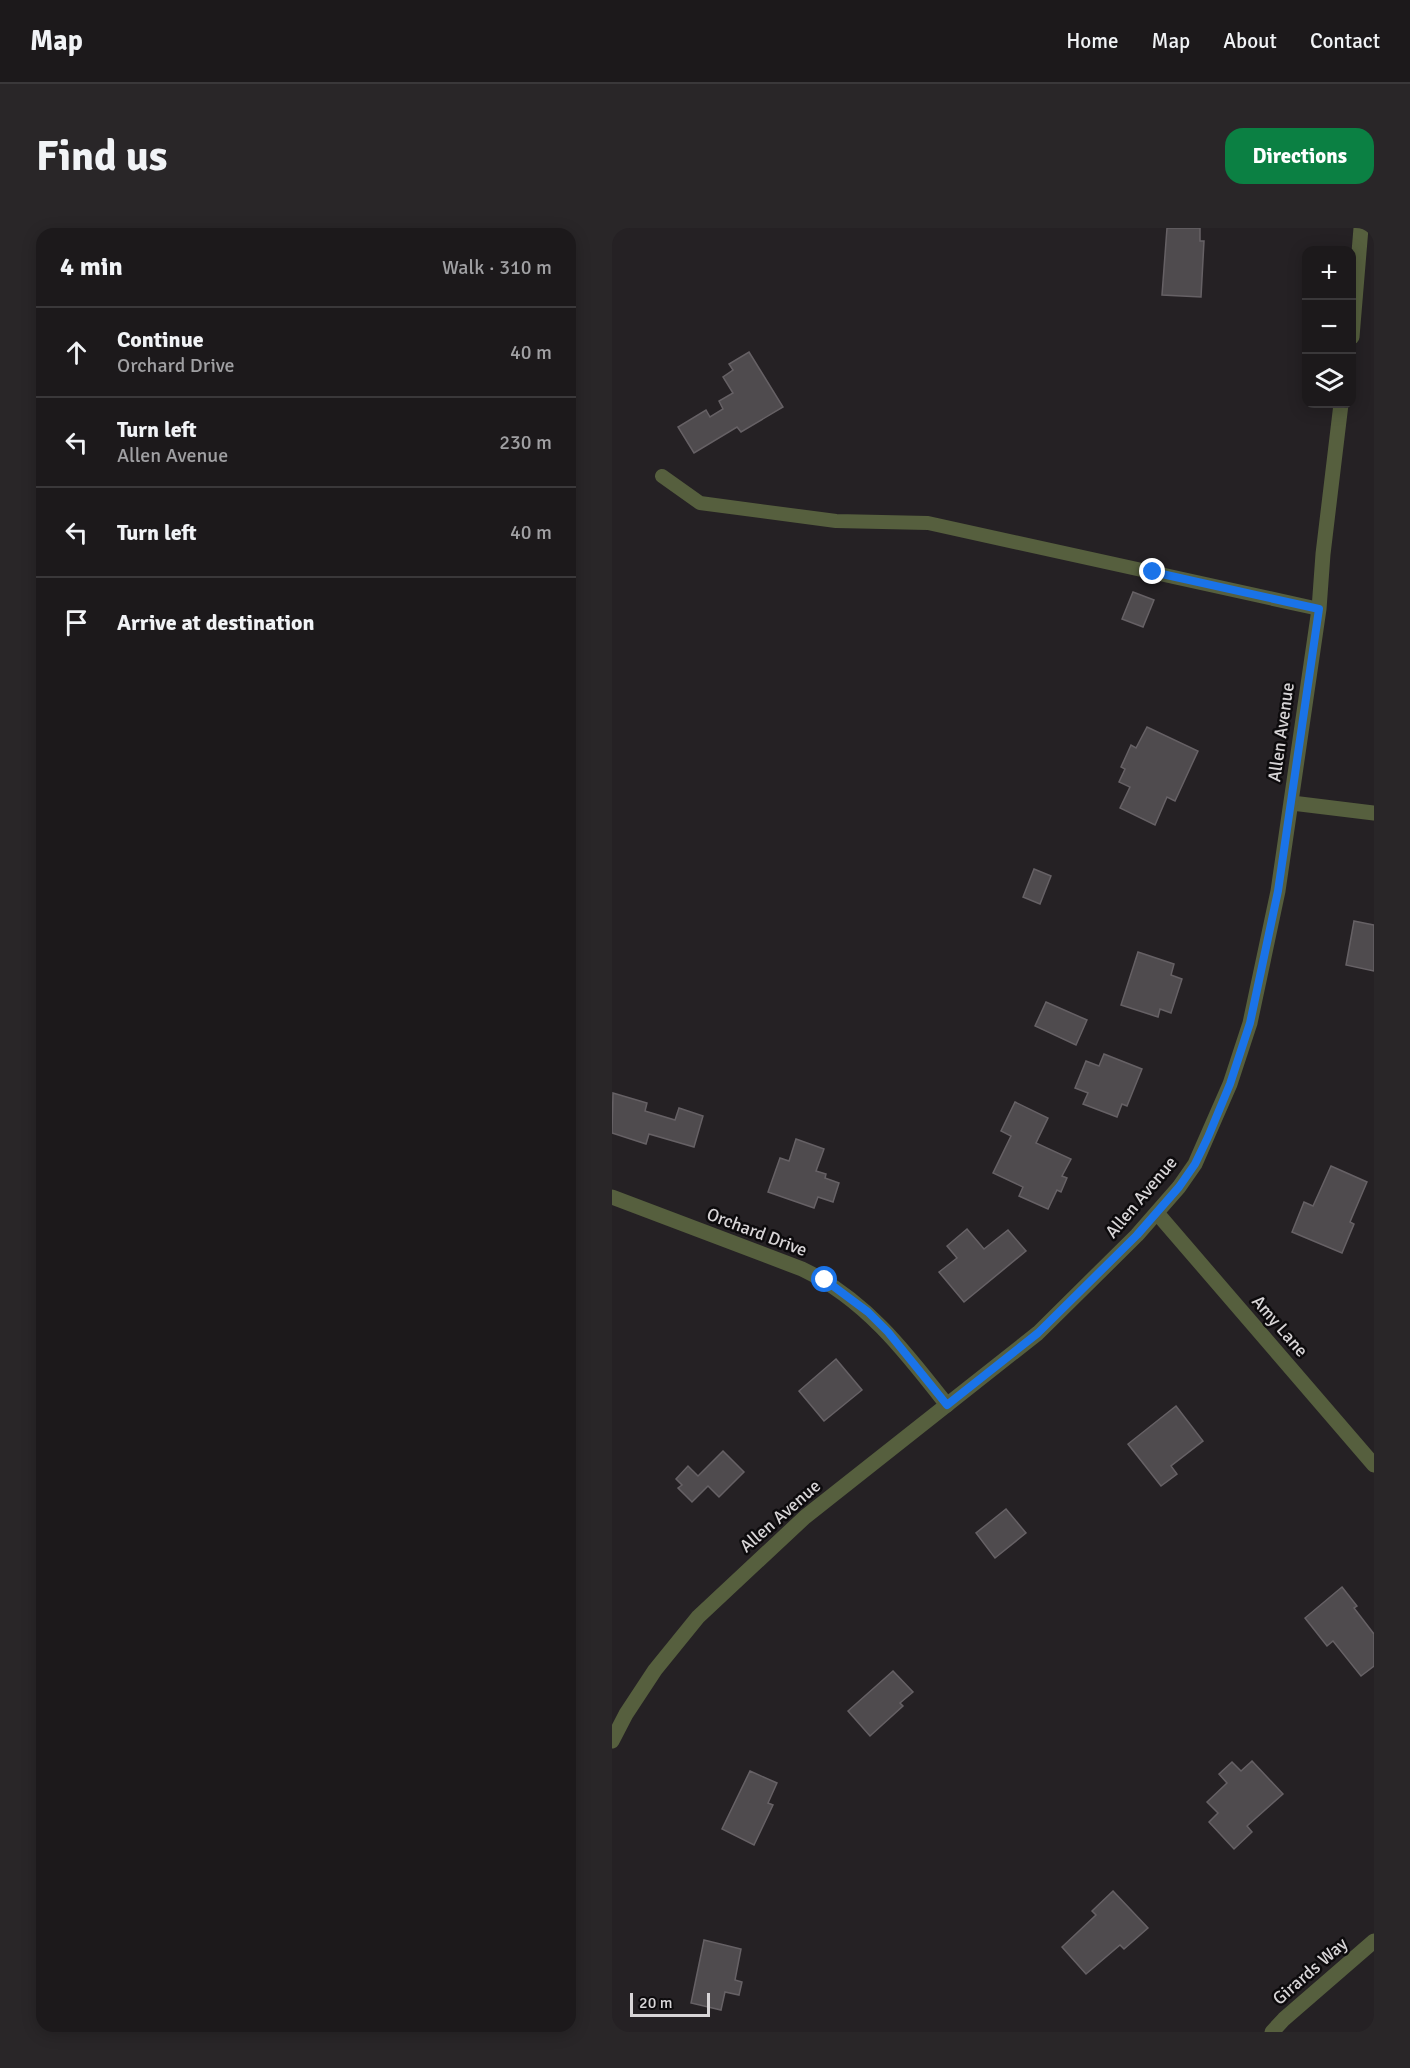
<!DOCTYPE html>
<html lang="en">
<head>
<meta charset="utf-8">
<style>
	:root { --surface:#1c191b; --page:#292628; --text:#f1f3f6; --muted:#a0a0a3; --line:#3a383a; --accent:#0b8043 }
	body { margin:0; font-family:Signika,sans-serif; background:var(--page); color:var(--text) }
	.controls { position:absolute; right:18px; top:18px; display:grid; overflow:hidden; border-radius:12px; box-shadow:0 3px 15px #0003 }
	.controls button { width:54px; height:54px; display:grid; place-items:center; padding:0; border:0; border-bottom:2px solid var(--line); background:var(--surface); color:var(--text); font:30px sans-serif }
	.scale { position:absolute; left:18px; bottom:15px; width:80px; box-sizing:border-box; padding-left:6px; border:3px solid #d8d5d7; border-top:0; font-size:16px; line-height:21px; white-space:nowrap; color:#d8d5d7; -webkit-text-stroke:4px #0d0b0d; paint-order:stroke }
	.stop { position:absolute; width:18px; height:18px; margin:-14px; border:4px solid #1a73e8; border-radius:50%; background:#fff }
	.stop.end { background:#1a73e8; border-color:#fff; box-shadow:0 2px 6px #0008 }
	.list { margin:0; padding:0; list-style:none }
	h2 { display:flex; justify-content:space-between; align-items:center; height:78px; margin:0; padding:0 24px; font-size:26px }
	h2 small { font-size:20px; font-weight:400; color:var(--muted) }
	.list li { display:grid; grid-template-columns:39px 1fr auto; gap:18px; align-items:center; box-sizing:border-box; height:90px; padding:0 24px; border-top:2px solid var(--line) }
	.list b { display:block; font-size:22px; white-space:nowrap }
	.list p { margin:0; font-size:20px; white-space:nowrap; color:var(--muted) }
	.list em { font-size:20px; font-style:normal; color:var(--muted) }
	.icon { flex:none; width:33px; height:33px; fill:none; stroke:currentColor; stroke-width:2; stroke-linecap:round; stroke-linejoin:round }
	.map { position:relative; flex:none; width:762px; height:1804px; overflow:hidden; border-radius:18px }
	header { display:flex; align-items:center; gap:36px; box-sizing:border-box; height:84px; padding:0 30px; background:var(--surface); border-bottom:2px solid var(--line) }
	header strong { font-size:28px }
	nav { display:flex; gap:33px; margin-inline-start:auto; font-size:21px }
	.intro { display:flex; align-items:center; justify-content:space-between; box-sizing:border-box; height:144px; padding:0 36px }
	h1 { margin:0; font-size:42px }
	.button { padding:15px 27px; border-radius:18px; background:var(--accent); color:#fff; font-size:21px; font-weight:700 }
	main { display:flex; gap:36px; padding:0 36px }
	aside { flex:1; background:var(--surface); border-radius:18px; box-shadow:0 3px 15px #0003 }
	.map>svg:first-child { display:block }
</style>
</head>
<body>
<header>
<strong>Map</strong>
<nav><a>Home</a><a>Map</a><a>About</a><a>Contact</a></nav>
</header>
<div class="intro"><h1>Find us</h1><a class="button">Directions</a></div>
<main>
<aside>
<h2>4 min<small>Walk · 310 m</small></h2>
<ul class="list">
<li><svg class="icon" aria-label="ahead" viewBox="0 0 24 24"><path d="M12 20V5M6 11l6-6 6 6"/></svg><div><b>Continue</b><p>Orchard Drive</p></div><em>40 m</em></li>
<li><svg class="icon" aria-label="left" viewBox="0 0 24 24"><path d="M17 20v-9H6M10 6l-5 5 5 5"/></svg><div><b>Turn left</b><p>Allen Avenue</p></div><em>230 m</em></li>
<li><svg class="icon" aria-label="left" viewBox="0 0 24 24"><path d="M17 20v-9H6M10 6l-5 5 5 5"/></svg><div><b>Turn left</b></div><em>40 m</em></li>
<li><svg class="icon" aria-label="arrive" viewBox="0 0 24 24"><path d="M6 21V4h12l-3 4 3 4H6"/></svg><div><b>Arrive at destination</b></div></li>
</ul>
</aside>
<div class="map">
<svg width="762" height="1804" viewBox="0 0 762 1804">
	<rect width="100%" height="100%" fill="#252124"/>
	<g fill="#4f4b4e" stroke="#666165" stroke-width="1.5">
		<polygon points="555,0 588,0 588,13 592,13 589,69 550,67"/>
		<polygon points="137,124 171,179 129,204 125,199 82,225 66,199 94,182 98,189 111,181 107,173 121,165 111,149 121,142 117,136"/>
		<polygon points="521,364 542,372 531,399 510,391"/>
		<polygon points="535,499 586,523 563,573 555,569 543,597 508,580 518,559 507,554 513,541 509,539 519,517 524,520"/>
		<polygon points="422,641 439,648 428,676 411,669"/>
		<polygon points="742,693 762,697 762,743 734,737"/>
		<polygon points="526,724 562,736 559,747 570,751 559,785 548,781 546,789 509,777"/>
		<polygon points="434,774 475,792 464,817 423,798"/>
		<polygon points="492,826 530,841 515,878 510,876 505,889 471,876 476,865 463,860 474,833 487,838"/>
		<polygon points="1,865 35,875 33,883 63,892 67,880 91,888 82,919 37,906 34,916 0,905"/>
		<polygon points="403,874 436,890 424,915 459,931 450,948 455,950 449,964 445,962 436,981 407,968 411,959 381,945 399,908 389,903"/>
		<polygon points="184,911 212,921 204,943 214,946 213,950 227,955 221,974 206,969 202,980 156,964 168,930 177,933"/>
		<polygon points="719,938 755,954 738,994 742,996 730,1025 680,1004 692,974 701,978"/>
		<polygon points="355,1001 372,1021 396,1002 414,1023 352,1074 327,1044 345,1030 335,1018"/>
		<polygon points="224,1131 250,1162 212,1193 187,1163"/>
		<polygon points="564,1178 591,1213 559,1238 565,1246 549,1258 516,1216"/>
		<polygon points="111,1223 132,1244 107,1269 96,1258 80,1274 66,1260 70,1257 64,1251 76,1238 86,1248"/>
		<polygon points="394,1281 414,1305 383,1330 364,1305"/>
		<polygon points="730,1359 745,1378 742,1380 762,1406 762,1438 749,1448 721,1413 715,1418 693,1390"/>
		<polygon points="281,1443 301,1464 288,1475 291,1478 258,1508 236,1483"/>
		<polygon points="640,1533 671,1566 635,1598 640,1604 622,1621 597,1594 606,1585 595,1574 615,1555 607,1546 620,1534 629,1543"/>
		<polygon points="138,1543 165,1555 156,1575 161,1577 142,1617 110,1601"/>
		<polygon points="501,1663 536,1700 512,1721 508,1717 474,1746 450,1719 484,1687 480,1683"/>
		<polygon points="92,1712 129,1721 123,1752 130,1754 127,1767 113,1764 109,1782 79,1775"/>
	</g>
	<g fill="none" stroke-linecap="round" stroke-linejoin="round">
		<polyline stroke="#565f3e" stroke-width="14" points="50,248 88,275 224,293 316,295 707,381"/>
		<g stroke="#565f3e" stroke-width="15">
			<polyline points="680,575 762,585"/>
			<path d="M0 969 190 1041C253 1071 293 1123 335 1177"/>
			<polyline points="545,985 762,1237"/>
			<polyline points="660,1804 672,1791 762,1713"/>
		</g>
		<g stroke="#565f3e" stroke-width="15">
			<polyline points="740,109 749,0"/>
			<polyline points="0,1513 14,1486 43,1442 86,1389 193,1289 426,1105 525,1007 567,959 583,936 618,856 638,795 666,663 707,381 711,326 729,176"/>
		</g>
	</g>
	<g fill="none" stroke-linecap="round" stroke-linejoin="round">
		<polyline stroke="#1a73e8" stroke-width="8" points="213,1052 256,1084 276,1104 335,1177 426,1105 525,1007 567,959 583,936 596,909 618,856 638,795 666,663 707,381 541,344"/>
	</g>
	<g text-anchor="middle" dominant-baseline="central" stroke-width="5" stroke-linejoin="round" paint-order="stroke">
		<g font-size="18" fill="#d8d5d7" stroke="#0d0b0d">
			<text transform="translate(669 504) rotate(-82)">Allen Avenue</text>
			<text transform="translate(529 969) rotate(-50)">Allen Avenue</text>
			<text transform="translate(145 1004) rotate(21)">Orchard Drive</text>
			<text transform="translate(668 1098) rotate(49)">Amy Lane</text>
			<text transform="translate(168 1288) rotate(-41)">Allen Avenue</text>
			<text transform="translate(698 1743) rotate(-41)">Girards Way</text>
		</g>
	</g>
</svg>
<div class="controls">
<button>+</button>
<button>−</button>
<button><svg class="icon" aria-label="layers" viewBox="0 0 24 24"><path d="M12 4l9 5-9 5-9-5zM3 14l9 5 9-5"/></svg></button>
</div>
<div class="scale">20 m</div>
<div class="stop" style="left:213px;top:1052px"></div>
<div class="stop end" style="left:541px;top:344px"></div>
</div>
</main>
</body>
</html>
